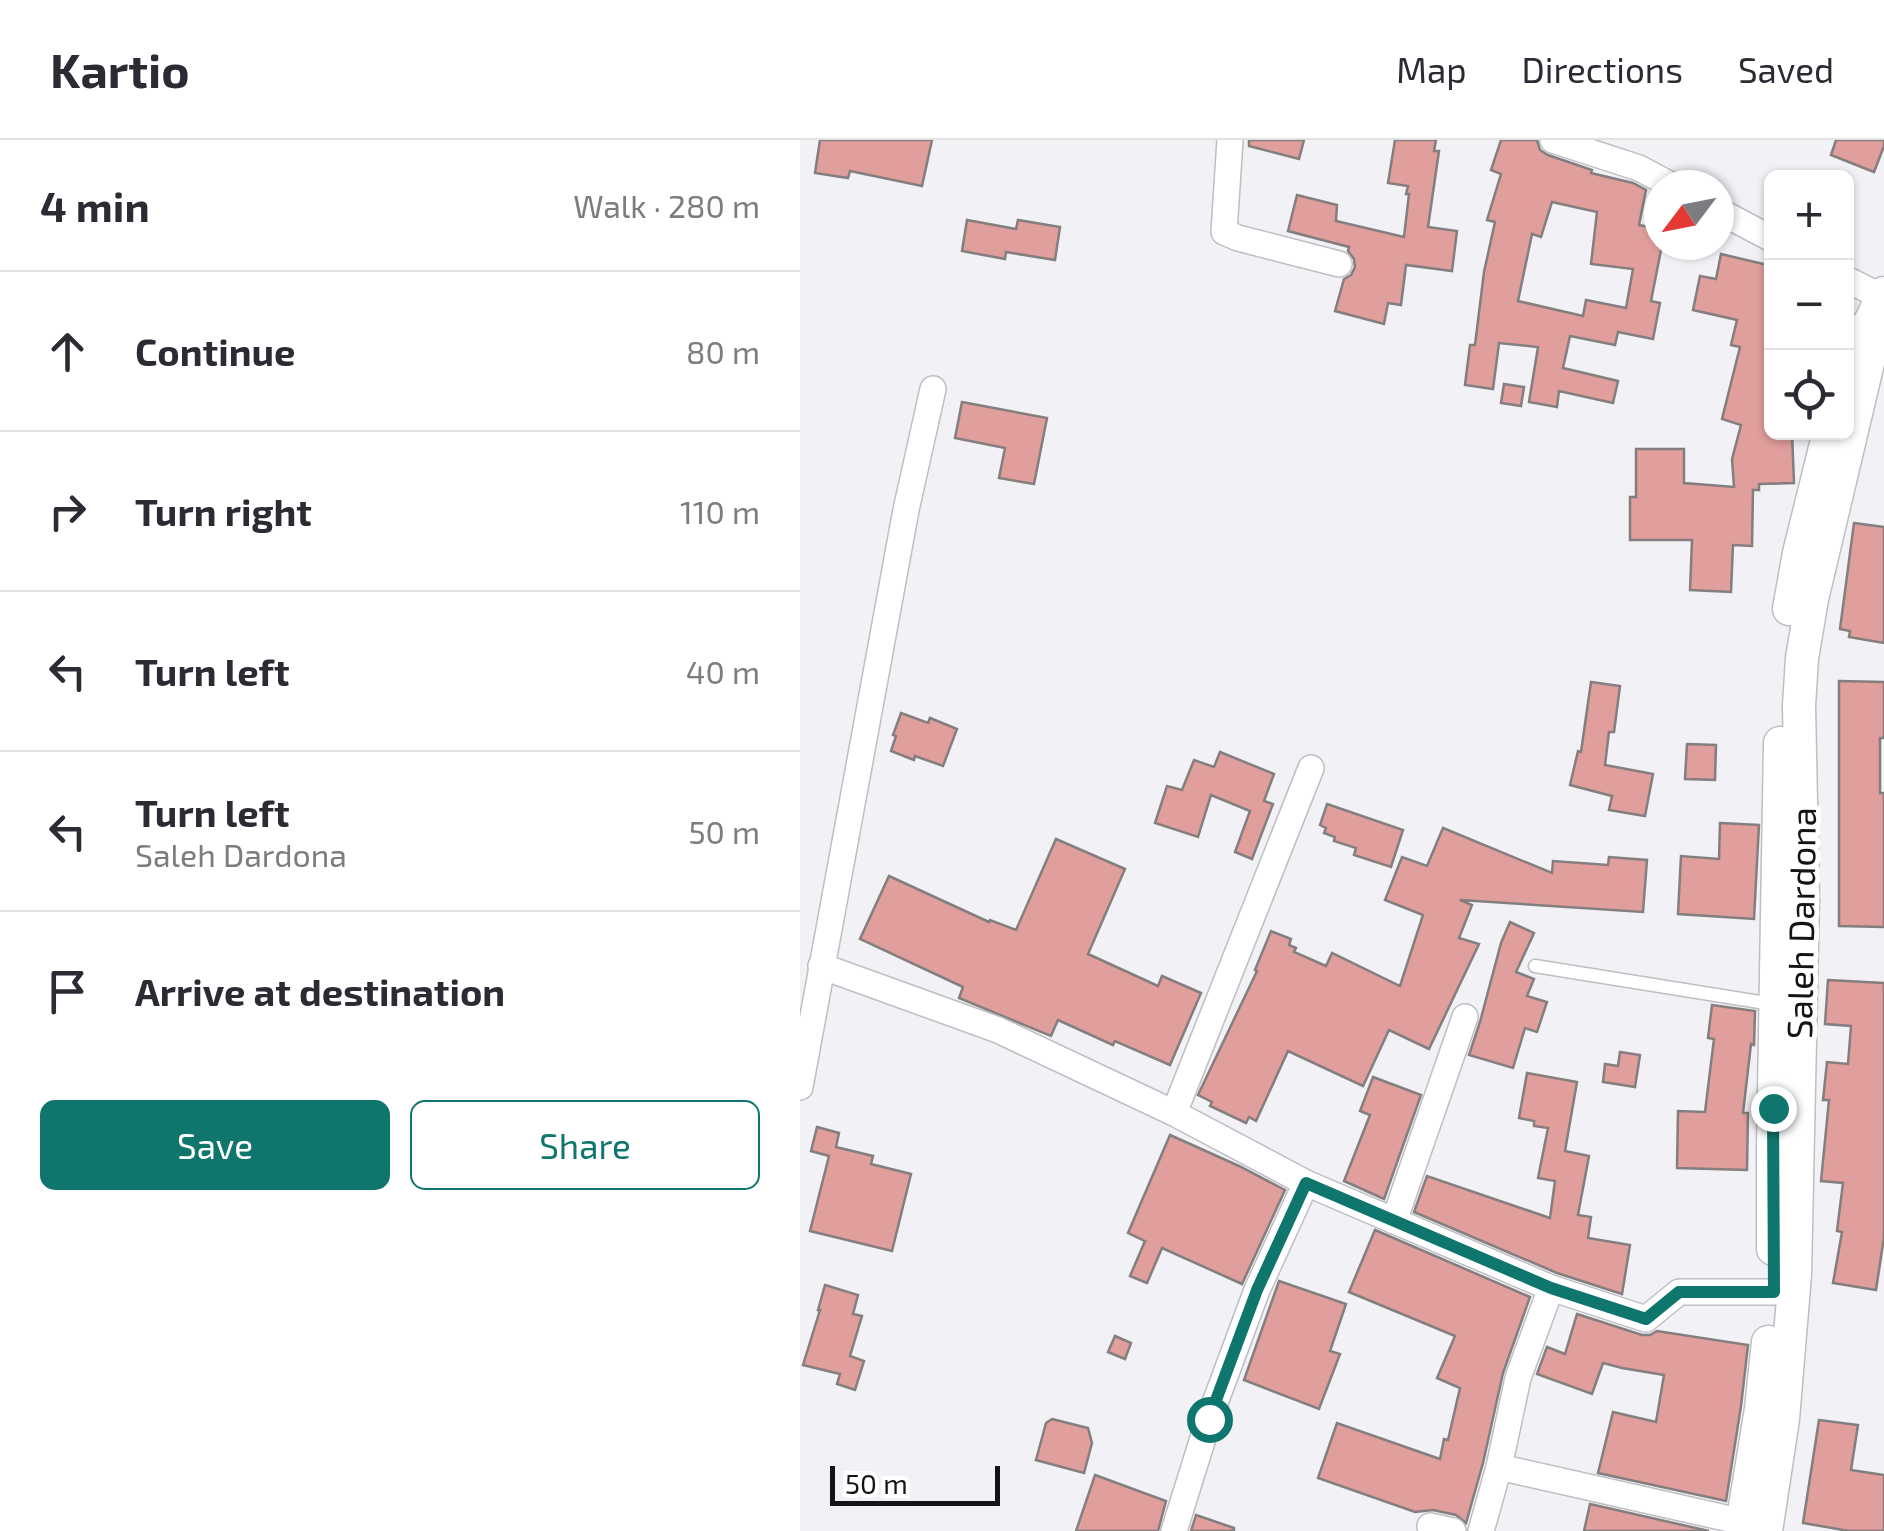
<!DOCTYPE html>
<html lang="en">
<head>
<meta charset="utf-8">
<style>
	:root { --surface:#fff; --page:#f2f2f3; --text:#2b2b33; --muted:#7c7c81; --line:#e1e1e2; --accent:#0f766e }
	body { margin:0; font-family:"Exo 2",sans-serif; background:var(--page); color:var(--text) }
	.controls { position:absolute; right:30px; top:30px; display:grid; overflow:hidden; border-radius:15px; box-shadow:0 2px 8px #0004 }
	.controls button { width:90px; height:90px; display:grid; place-items:center; padding:0; border:0; border-bottom:2px solid var(--line); background:var(--surface); color:var(--text); font:50px sans-serif }
	.compass { position:absolute; left:844px; top:30px; width:90px; height:90px; border-radius:50%; background:var(--surface); box-shadow:0 2px 8px #0004; rotate:238deg }
	.scale { position:absolute; left:30px; bottom:25px; width:170px; box-sizing:border-box; padding-left:10px; border:5px solid #131415; border-top:0; font-size:28px; line-height:35px; white-space:nowrap; color:#131415; -webkit-text-stroke:8px #fff; paint-order:stroke }
	.stop { position:absolute; width:30px; height:30px; margin:-22px; border:8px solid #0f766e; border-radius:50%; background:#fff }
	.stop.end { background:#0f766e; border-color:#fff; box-shadow:0 2px 10px #0008 }
	.list { margin:0; padding:0; list-style:none }
	h2 { display:flex; justify-content:space-between; align-items:center; height:130px; margin:0; padding:0 40px; font-size:42px }
	h2 small { font-size:32px; font-weight:400; color:var(--muted) }
	.list li { display:grid; grid-template-columns:65px 1fr auto; gap:30px; align-items:center; box-sizing:border-box; height:160px; padding:0 40px; border-top:2px solid var(--line) }
	.list b { display:block; font-size:38px; white-space:nowrap }
	.list p { margin:0; font-size:32px; white-space:nowrap; color:var(--muted) }
	.list em { font-size:32px; font-style:normal; color:var(--muted) }
	.actions { display:flex; gap:20px; padding:30px 40px }
	.actions a { flex:1; padding:22px 0; border:2px solid var(--accent); border-radius:15px; text-align:center; font-size:35px; color:var(--accent) }
	.actions .main { background:var(--accent); color:#fff }
	.icon { flex:none; width:55px; height:55px; fill:none; stroke:currentColor; stroke-width:2; stroke-linecap:round; stroke-linejoin:round }
	.map { position:relative; flex:none; width:1084px; height:1391px; overflow:hidden }
	header { display:flex; align-items:center; gap:60px; box-sizing:border-box; height:140px; padding:0 50px; background:var(--surface); border-bottom:2px solid var(--line) }
	header strong { font-size:48px }
	nav { display:flex; gap:55px; margin-inline-start:auto; font-size:35px }
	main { display:flex }
	aside { flex:1; background:var(--surface) }
	.map>svg:first-child { display:block }
</style>
</head>
<body>
<header>
<strong>Kartio</strong>
<nav><a>Map</a><a>Directions</a><a>Saved</a></nav>
</header>
<main>
<aside>
<h2>4 min<small>Walk · 280 m</small></h2>
<ul class="list">
<li><svg class="icon" aria-label="ahead" viewBox="0 0 24 24"><path d="M12 20V5M6 11l6-6 6 6"/></svg><div><b>Continue</b></div><em>80 m</em></li>
<li><svg class="icon" aria-label="right" viewBox="0 0 24 24"><path d="M7 20v-9h11M14 6l5 5-5 5"/></svg><div><b>Turn right</b></div><em>110 m</em></li>
<li><svg class="icon" aria-label="left" viewBox="0 0 24 24"><path d="M17 20v-9H6M10 6l-5 5 5 5"/></svg><div><b>Turn left</b></div><em>40 m</em></li>
<li><svg class="icon" aria-label="left" viewBox="0 0 24 24"><path d="M17 20v-9H6M10 6l-5 5 5 5"/></svg><div><b>Turn left</b><p>Saleh Dardona</p></div><em>50 m</em></li>
<li><svg class="icon" aria-label="arrive" viewBox="0 0 24 24"><path d="M6 21V4h12l-3 4 3 4H6"/></svg><div><b>Arrive at destination</b></div></li>
</ul>
<div class="actions"><a class="main">Save</a><a>Share</a></div>
</aside>
<div class="map">
<svg width="1084" height="1391" viewBox="0 0 1084 1391">
	<rect width="100%" height="100%" fill="#f1f1f6"/>
	<g fill="#e09e9c" stroke="#847e7e" stroke-width="2.5" fill-rule="evenodd">
		<polygon points="20,0 132,0 122,46 50,31 48,38 15,33"/>
		<polygon points="449,0 504,0 499,19 449,6"/>
		<polygon points="595,0 636,0 634,11 639,11 628,87 657,91 652,131 606,125 601,165 588,163 584,184 535,171 544,139 551,135 555,127 554,119 548,111 549,107 488,91 497,55 537,65 536,81 604,97 609,54 606,54 608,46 588,43"/>
		<path d="M701 0H737L740 10 748 15 792 30 791 33 833 43 846 50 839 85 859 89V105H862L851 161 860 163 853 199 818 192 815 205 770 196 763 228 818 241 813 263 759 251 757 267 729 262 738 207 699 203 693 249 665 245 670 205H675L684 132 695 82 687 80 701 34 691 30ZM752 62 797 72 791 124 833 129 826 168 786 160 783 176 718 161 732 94 741 97Z"/>
		<polygon points="1036,0 1084,0 1084,6 1074,32 1031,15"/>
		<polygon points="167,80 216,89 218,80 260,87 255,120 206,112 205,119 162,111"/>
		<polygon points="921,114 972,126 972,233 967,251 972,252 972,292 992,292 994,343 959,344 959,350 953,350 952,406 933,405 931,452 890,450 892,400 830,400 830,357 836,357 836,309 884,309 884,343 934,347 932,319 941,285 922,279 940,207 931,205 937,180 893,170 900,136 916,139"/>
		<polygon points="704,244 724,247 721,266 701,263"/>
		<polygon points="162,262 247,278 234,344 199,338 205,308 155,298"/>
		<polygon points="1054,383 1084,387 1084,503 1049,497 1050,491 1040,489"/>
		<polygon points="1039,541 1084,542 1084,598 1080,598 1080,653 1084,653 1084,787 1039,786"/>
		<polygon points="791,542 820,546 814,592 809,592 805,625 853,634 845,676 809,670 812,656 770,645 778,611 781,612"/>
		<polygon points="101,573 128,583 130,578 157,589 143,626 115,616 114,620 91,611 96,596 93,595"/>
		<polygon points="887,604 916,605 915,640 885,639"/>
		<polygon points="420,612 474,634 464,661 473,664 452,719 435,712 450,671 411,655 398,697 355,683 367,646 382,650 394,620 414,627"/>
		<polygon points="527,664 603,690 591,727 554,715 556,708 534,701 535,697 524,693 526,688 520,685"/>
		<polygon points="920,683 959,685 954,779 878,774 881,716 919,719"/>
		<polygon points="643,688 752,733 753,721 808,725 809,717 847,720 843,772 660,760 672,765 659,798 679,804 629,909 589,890 563,946 488,911 456,981 449,977 446,983 410,966 412,962 398,955 457,831 455,830 471,791 491,799 489,805 496,808 494,812 526,826 532,813 600,846 623,775 585,760 602,717 627,726"/>
		<polygon points="256,699 325,729 288,814 358,846 362,836 401,853 370,925 315,901 313,905 258,880 251,896 159,858 163,847 60,799 89,736 189,782 190,780 216,790"/>
		<polygon points="710,782 734,793 716,832 734,839 727,856 747,862 737,892 725,888 713,928 669,915 680,882 701,803"/>
		<polygon points="1028,840 1084,843 1084,1097 1076,1150 1033,1143 1042,1092 1037,1091 1043,1043 1021,1041 1029,960 1023,960 1027,922 1048,924 1051,886 1025,884"/>
		<polygon points="912,865 955,871 954,905 951,904 943,973 948,973 947,1030 877,1028 878,971 905,972 914,899 908,898"/>
		<polygon points="820,912 840,915 835,947 803,942 805,924 818,926"/>
		<polygon points="727,933 777,942 765,1011 789,1016 778,1075 791,1077 788,1098 830,1105 822,1154 757,1133 614,1072 627,1036 750,1078 755,1041 738,1038 748,988 734,986 734,981 719,978"/>
		<polygon points="573,937 621,955 584,1059 544,1041 570,975 560,971"/>
		<polygon points="17,987 39,993 36,1007 73,1016 71,1024 111,1034 92,1111 10,1091 29,1016 11,1011"/>
		<polygon points="370,995 439,1026 485,1050 442,1144 362,1108 347,1143 330,1136 345,1101 328,1093"/>
		<polygon points="575,1090 730,1157 703,1233 683,1323 666,1383 656,1375 633,1370 615,1372 518,1338 537,1283 640,1319 644,1299 648,1300 660,1248 637,1238 655,1196 549,1152"/>
		<polygon points="479,1141 546,1164 530,1211 540,1214 519,1269 444,1240"/>
		<polygon points="25,1145 58,1155 53,1174 62,1176 50,1216 64,1221 55,1250 37,1244 40,1234 3,1225 20,1170 18,1170"/>
		<polygon points="777,1174 842,1195 850,1195 857,1191 948,1205 941,1266 926,1361 798,1333 813,1272 856,1282 864,1235 822,1228 803,1223 792,1254 737,1234 747,1207 765,1214"/>
		<polygon points="315,1196 331,1203 325,1219 308,1212"/>
		<polygon points="252,1279 288,1288 292,1303 284,1333 236,1320 246,1283"/>
		<polygon points="1019,1280 1058,1285 1051,1330 1084,1335 1084,1391 1049,1391 1003,1383"/>
		<polygon points="295,1335 366,1361 358,1391 276,1391"/>
		<polygon points="790,1364 909,1391 784,1391"/>
		<polygon points="396,1375 434,1388 434,1391 391,1391"/>
	</g>
	<g fill="none" stroke-linecap="round" stroke-linejoin="round">
		<defs>
			<polyline id="service" points="735,826 972,864"/>
			<g id="minor">
				<polyline points="430,0 424,92 438,98 539,124"/>
				<polyline points="753,0 839,28 871,45"/>
				<polyline points="919,71 972,99"/>
				<polyline points="1046,139 1084,158"/>
				<polyline points="21,826 198,890 374,973 506,1043 751,1148 846,1179 879,1152 974,1152"/>
				<polyline points="0,947 106,370 133,249"/>
				<polyline points="374,973 511,628"/>
				<polyline points="594,1081 665,877"/>
				<polyline points="699,1327 943,1382"/>
				<polyline points="630,1386 653,1391"/>
				<polyline points="374,1391 409,1279 457,1150 506,1043"/>
				<polyline points="681,1391 699,1327 718,1238 751,1148"/>
			</g>
			<g id="tertiary">
				<polyline points="1058,197 1070,182 1084,153"/>
				<polyline points="989,469 999,413 1029,292"/>
				<polyline points="973,1109 973,1008 980,603"/>
				<polyline points="941,1391 961,1269 968,1202"/>
				<polyline points="966,1391 983,1279 995,1135 1003,758 999,566 1002,518 1012,459 1071,210 1070,182"/>
			</g>
		</defs>
		<use href="#service" stroke="#bebec3" stroke-width="15"/>
		<use href="#minor" stroke="#bebec3" stroke-width="28"/>
		<use href="#tertiary" stroke="#bebec3" stroke-width="35"/>
		<use href="#service" stroke="#fff" stroke-width="12"/>
		<use href="#minor" stroke="#fff" stroke-width="25"/>
		<use href="#tertiary" stroke="#fff" stroke-width="32"/>
	</g>
	<g fill="none" stroke-linecap="round" stroke-linejoin="round">
		<polyline stroke="#0f766e" stroke-width="12" points="409,1279 457,1150 506,1043 751,1148 846,1179 879,1152 974,1152 973,968"/>
	</g>
	<g text-anchor="middle" dominant-baseline="central" stroke-width="10" stroke-linejoin="round" paint-order="stroke">
		<g font-size="35" fill="#131415" stroke="#fff">
			<text transform="translate(1000 783) rotate(-89)">Saleh Dardona</text>
		</g>
	</g>
</svg>
<div class="controls">
<button>+</button>
<button>−</button>
<button><svg class="icon" aria-label="locate" viewBox="0 0 24 24"><circle cx="12" cy="12" r="6"/><path d="M12 2v4M12 18v4M2 12h4M18 12h4"/></svg></button>
</div>
<svg class="compass" viewBox="-18 -18 36 36"><path d="M0-13l5 13h-10z" fill="#e53935"/><path d="M0 13l5-13h-10z" fill="#7c7c81"/></svg>
<div class="scale">50 m</div>
<div class="stop" style="left:409px;top:1279px"></div>
<div class="stop end" style="left:973px;top:968px"></div>
</div>
</main>
</body>
</html>
